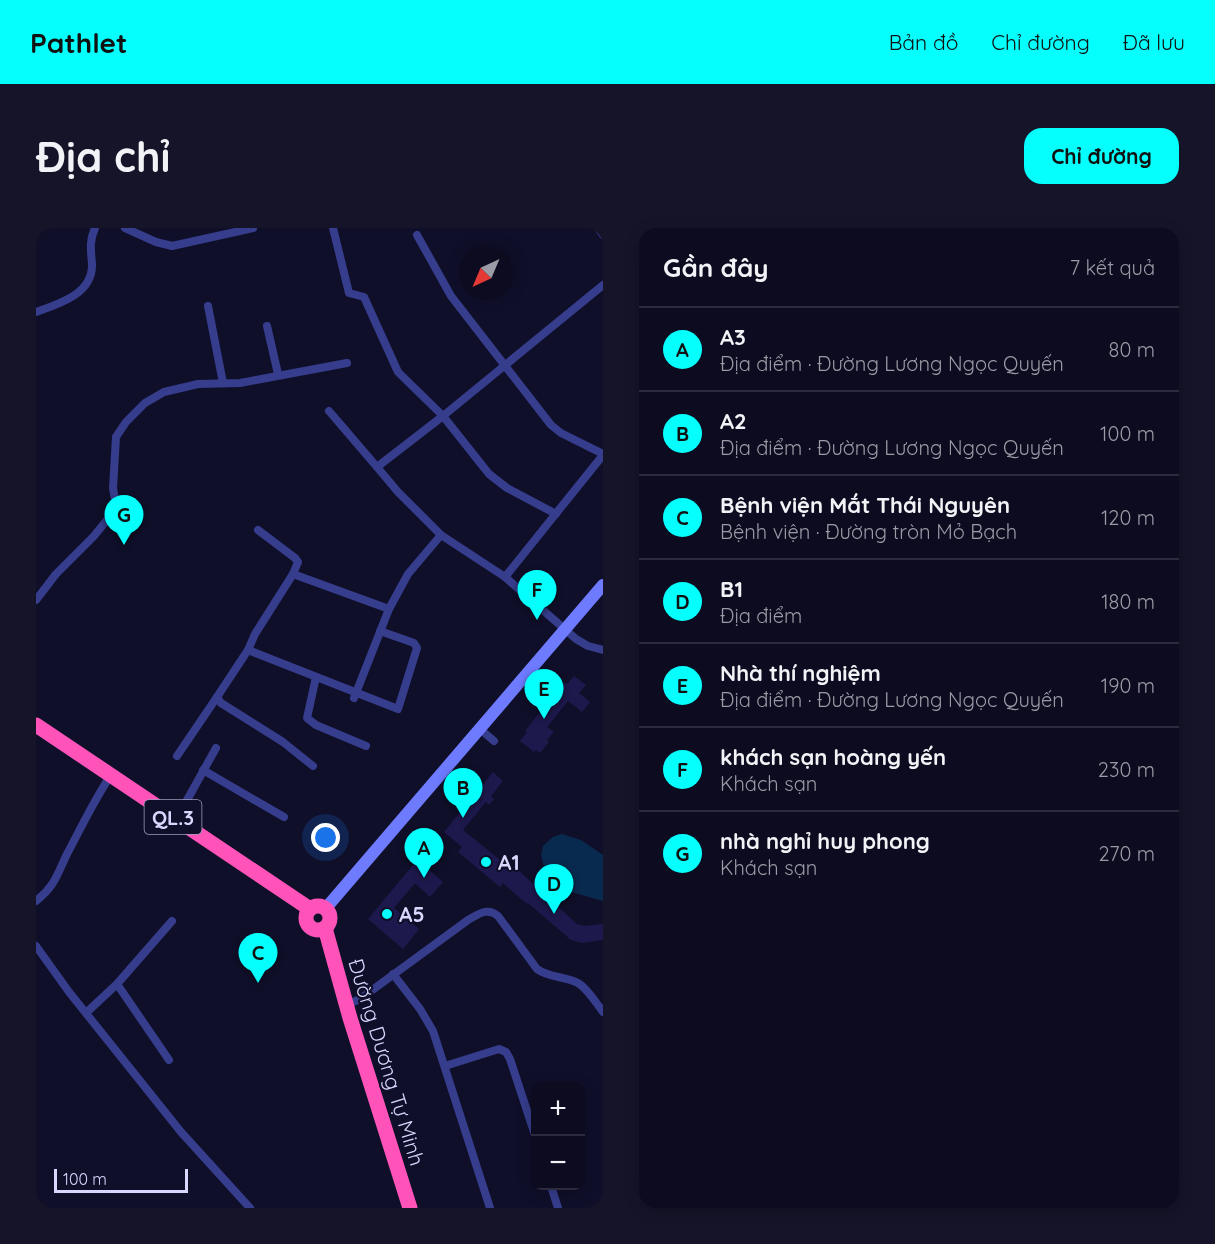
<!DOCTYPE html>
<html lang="vi">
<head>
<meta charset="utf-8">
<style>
	:root { --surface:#0c0b20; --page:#151429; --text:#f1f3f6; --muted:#9a9ba5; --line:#2c2b3e; --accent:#04fffc }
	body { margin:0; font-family:Quicksand,sans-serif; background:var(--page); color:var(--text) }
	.controls { position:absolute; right:18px; bottom:18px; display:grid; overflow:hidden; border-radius:12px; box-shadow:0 3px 15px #0003 }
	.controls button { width:54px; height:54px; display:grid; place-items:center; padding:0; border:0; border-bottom:2px solid var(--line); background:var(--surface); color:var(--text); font:30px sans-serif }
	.compass { position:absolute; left:423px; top:18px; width:54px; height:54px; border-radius:50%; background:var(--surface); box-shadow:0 3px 15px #0003; rotate:224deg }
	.scale { position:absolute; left:18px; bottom:15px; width:134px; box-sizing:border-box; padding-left:6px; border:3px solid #d8d8ff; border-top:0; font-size:16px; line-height:21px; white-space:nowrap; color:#d8d8ff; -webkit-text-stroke:4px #100f2a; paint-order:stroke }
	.you { position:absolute; left:290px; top:610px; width:21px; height:21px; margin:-15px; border:4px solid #fff; border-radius:50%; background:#1a73e8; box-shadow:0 0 0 9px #1a73e833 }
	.badge { display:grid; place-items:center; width:39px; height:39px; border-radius:50%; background:var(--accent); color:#111; font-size:20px; font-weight:700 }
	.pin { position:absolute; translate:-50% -50px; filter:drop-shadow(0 2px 3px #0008) }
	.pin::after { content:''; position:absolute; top:32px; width:21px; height:18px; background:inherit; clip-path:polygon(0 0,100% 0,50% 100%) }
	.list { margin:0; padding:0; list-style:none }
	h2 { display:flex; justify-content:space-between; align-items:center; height:78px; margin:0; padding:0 24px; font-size:26px }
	h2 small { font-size:20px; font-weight:400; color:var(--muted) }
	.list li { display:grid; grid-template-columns:39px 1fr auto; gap:18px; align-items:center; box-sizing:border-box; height:84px; padding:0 24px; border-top:2px solid var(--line) }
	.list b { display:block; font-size:22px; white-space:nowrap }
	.list p { margin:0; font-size:20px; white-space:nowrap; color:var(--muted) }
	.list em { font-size:20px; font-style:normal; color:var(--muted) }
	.map { position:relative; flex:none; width:567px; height:980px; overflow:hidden; border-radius:18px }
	header { display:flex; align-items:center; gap:36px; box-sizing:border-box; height:84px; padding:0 30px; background:var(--accent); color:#111 }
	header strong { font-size:28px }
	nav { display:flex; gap:33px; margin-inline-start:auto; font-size:21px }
	.intro { display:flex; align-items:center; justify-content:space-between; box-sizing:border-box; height:144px; padding:0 36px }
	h1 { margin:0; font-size:42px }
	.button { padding:15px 27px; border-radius:18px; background:var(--accent); color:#111; font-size:21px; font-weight:700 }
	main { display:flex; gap:36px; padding:0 36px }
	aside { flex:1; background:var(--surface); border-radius:18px; box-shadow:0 3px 15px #0003 }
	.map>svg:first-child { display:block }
</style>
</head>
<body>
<header>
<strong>Pathlet</strong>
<nav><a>Bản đồ</a><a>Chỉ đường</a><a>Đã lưu</a></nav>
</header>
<div class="intro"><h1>Địa chỉ</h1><a class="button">Chỉ đường</a></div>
<main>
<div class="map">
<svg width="567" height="980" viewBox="0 0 567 980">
	<rect width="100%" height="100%" fill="#100f2a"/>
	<polygon fill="#092a4f" points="526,606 545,612 567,627 567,673 521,660 511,650 505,627 507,618 517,609"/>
	<g fill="#1e194d">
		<polygon points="538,448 550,457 543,465 554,474 546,484 532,473 511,499 518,504 511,512 513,514 504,525 500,522 498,524 484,513 491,504 489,503 528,454 531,456"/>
		<polygon points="457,544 467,553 455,568 458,571 453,577 450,574 427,602 479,644 481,641 541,696 549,698 567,696 567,712 546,715 535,712 492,675 491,676 467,655 464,659 422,624 426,619 408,604"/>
		<polygon points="381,632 407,654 394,669 379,655 358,680 383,701 367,721 332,691"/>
	</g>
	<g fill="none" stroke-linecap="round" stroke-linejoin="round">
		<g stroke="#363d8c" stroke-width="8">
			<polyline points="89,0 120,14 136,18 217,0"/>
			<polyline points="297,0 313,65 328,69 362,144 407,188 453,246 471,260 520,286"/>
			<polyline points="562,0 567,7"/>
			<polyline points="381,7 415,68 515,197 525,205 567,226"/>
			<polyline points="567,57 407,188 341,239 362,264 405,307 469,349 540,411 552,418 567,422"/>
			<polyline points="172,78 187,155"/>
			<path d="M0 84C23 76 57 66 56 36 55 23 53 13 59 0"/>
			<polyline points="231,98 242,146"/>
			<polyline points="293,183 341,239"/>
			<polyline points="222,302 259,330 262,334 257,346 353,381"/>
			<polyline points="257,346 219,406 212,422 181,469 185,475 247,514 277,538"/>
			<polyline points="469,349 567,227"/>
			<polyline points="0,372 20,346 58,308 75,287 80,277 77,260 80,209 90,194 109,175 128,164 162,156 204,155 311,135"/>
			<polyline points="212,422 362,481 381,420 378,415 344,403"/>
			<polyline points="280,449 271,490 280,497 330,518"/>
			<polyline points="318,470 353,381 372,346 405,307"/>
			<polyline points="444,501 458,513"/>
			<polyline points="141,528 181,469"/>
			<polyline points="167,542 248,589"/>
			<polyline points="140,592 180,520"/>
			<path d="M0 673C19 658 21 647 31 626 45 600 58 572 75 547"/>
			<polyline points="0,718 33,764 145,904 214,980"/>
			<polyline points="357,746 384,781 397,803 454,980"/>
			<polyline points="81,756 133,832"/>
			<path d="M310 777 324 771 432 692C443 686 451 679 462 688L501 741C513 750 529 748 542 755 552 761 560 775 567 784"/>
			<polyline points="50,785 81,756 136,693"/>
			<polyline points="409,838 463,821 470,824 474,831 500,910"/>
			<polyline points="515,958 522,980"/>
		</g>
		<polyline stroke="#6f7bff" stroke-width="12" points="290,680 567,357"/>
		<g stroke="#ff53b9" stroke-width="15">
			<polyline points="0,497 274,681"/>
			<circle cx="282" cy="690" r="12"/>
			<polyline points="289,700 314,790 374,980"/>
		</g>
	</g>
	<g fill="#04fffc" stroke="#100f2a" stroke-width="2">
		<circle cx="450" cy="634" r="6"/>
		<circle cx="351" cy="686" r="6"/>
	</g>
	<g text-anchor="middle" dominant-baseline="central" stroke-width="4.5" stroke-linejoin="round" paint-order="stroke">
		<rect fill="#100f2a" stroke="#9c9cbf" stroke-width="1.5" x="108.5" y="572" width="57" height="34" rx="4.5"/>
		<g font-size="20" font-weight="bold" fill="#d8d8ff">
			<text x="137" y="589">QL.3</text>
		</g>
		<g font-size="21" font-weight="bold" fill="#d8d8ff" stroke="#100f2a" text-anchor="start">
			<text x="462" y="634">A1</text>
			<text x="363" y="686">A5</text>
		</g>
		<g font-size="21" fill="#d8d8ff" stroke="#100f2a">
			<text transform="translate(351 834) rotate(73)">Đường Dương Tự Minh</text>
		</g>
	</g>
</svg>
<div class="controls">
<button>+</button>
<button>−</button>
</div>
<svg class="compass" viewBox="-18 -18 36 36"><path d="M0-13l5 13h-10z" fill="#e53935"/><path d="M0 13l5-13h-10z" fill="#9a9ba5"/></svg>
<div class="scale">100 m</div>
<div class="you"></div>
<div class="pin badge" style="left:388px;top:650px">A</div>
<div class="pin badge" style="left:427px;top:590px">B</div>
<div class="pin badge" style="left:222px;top:755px">C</div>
<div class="pin badge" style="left:518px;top:686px">D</div>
<div class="pin badge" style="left:508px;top:491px">E</div>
<div class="pin badge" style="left:501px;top:392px">F</div>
<div class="pin badge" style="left:88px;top:317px">G</div>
</div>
<aside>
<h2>Gần đây<small>7 kết quả</small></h2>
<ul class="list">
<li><span class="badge">A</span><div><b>A3</b><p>Địa điểm · Đường Lương Ngọc Quyến</p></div><em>80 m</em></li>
<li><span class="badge">B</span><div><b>A2</b><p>Địa điểm · Đường Lương Ngọc Quyến</p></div><em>100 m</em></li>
<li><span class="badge">C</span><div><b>Bệnh viện Mắt Thái Nguyên</b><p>Bệnh viện · Đường tròn Mỏ Bạch</p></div><em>120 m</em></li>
<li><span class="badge">D</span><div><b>B1</b><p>Địa điểm</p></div><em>180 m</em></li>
<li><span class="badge">E</span><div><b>Nhà thí nghiệm</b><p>Địa điểm · Đường Lương Ngọc Quyến</p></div><em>190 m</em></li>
<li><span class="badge">F</span><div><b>khách sạn hoàng yến</b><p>Khách sạn</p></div><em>230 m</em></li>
<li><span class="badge">G</span><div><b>nhà nghỉ huy phong</b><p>Khách sạn</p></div><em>270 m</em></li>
</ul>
</aside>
</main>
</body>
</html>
